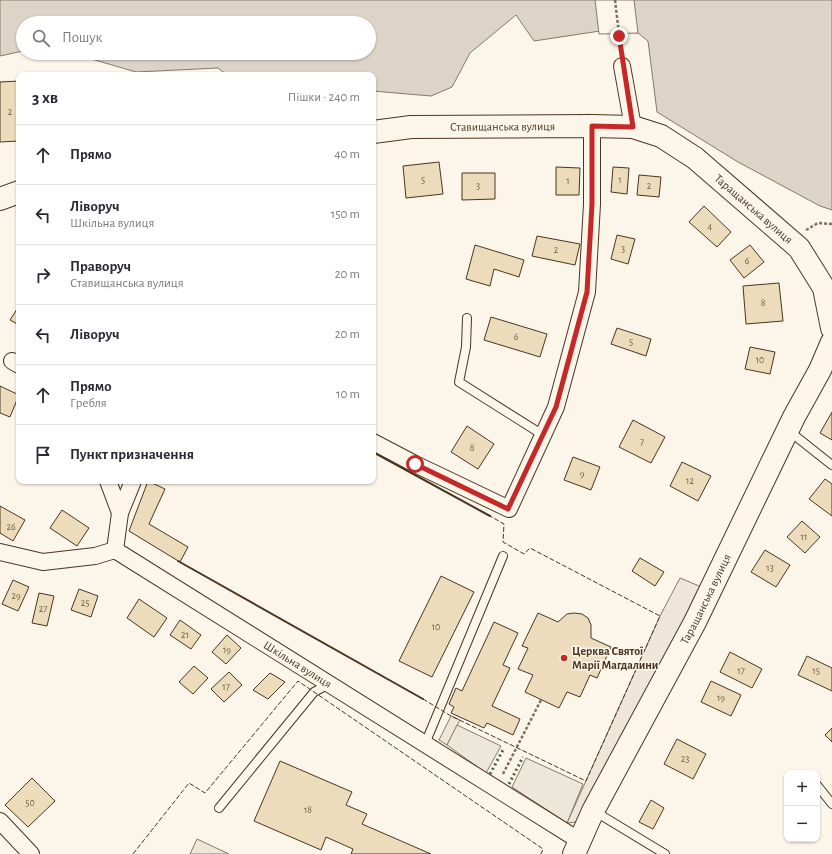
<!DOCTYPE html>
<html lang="uk">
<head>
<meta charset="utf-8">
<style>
	:root { --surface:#fff; --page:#f2f2f3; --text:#2b2b33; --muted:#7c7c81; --line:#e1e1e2 }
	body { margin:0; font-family:"Alegreya Sans",sans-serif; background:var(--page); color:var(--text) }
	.controls { position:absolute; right:12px; bottom:12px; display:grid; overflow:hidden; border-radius:8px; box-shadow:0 1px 3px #0004 }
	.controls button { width:36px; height:36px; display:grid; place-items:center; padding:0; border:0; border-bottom:1px solid var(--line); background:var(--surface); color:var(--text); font:20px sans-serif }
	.stop { position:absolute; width:12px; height:12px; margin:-9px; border:3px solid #c62828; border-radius:50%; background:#fff }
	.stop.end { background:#c62828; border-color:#fff; box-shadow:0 1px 4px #0008 }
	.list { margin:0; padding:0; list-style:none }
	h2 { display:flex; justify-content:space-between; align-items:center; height:52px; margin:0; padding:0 16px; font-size:17px }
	h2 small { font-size:13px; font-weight:400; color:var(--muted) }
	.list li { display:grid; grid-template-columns:26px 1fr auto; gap:12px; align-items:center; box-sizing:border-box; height:60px; padding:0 16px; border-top:1px solid var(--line) }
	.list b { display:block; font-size:15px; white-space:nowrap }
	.list p { margin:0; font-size:13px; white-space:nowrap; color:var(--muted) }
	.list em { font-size:13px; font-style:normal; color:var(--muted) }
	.icon { flex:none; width:22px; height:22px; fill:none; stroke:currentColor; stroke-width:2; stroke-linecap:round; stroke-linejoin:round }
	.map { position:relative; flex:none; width:832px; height:854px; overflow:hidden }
	.search { position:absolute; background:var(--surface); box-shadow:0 1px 3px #0004; left:16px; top:16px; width:360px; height:44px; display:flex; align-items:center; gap:10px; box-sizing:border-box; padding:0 14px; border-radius:22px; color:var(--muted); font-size:15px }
	.panel { position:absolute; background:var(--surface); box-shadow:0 1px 3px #0004; left:16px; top:72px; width:360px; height:412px; border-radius:8px }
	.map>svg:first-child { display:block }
</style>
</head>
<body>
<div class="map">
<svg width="832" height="854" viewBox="0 0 832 854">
	<rect width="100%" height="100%" fill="#fbf6e9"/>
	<g fill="#ede6d9" stroke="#887966">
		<polygon points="680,578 704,588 576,822 567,823 660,616"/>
		<polygon points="451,716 460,720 447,745 439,740"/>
		<polygon points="197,839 229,854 190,854"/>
	</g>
	<g fill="#ede7d9" stroke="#887966">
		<polygon points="457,725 501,746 486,773 447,745"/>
		<polygon points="526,758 583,784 567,823 512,787"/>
	</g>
	<polygon fill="#dcd4c6" stroke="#887966" points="0,0 832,0 832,210 820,206 738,162 657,112 648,41 638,33 600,31 534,41 516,15 470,53 452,87 431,96 373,91 373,75 227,75 218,68 136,72 71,53 369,53 369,23 23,23 23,51 0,56"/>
	<polygon fill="#fbf6e9" stroke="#887966" points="595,0 634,0 638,33 599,34"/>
	<g fill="#ecdcbc" stroke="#4a3520">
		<polygon points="19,81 19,141 0,142 0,82"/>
		<polygon points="439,162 443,194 406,198 403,166"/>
		<polygon points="556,167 580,168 579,195 556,195"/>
		<polygon points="613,167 629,168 627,194 611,192"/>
		<polygon points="462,173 495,173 495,199 462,200"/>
		<polygon points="639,175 661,177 659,197 637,195"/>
		<polygon points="704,206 731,232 717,247 689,222"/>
		<polygon points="617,235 635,239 628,264 611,259"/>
		<polygon points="537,236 580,244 575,265 532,256"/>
		<polygon points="475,245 524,260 519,277 494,269 490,286 466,279"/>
		<polygon points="750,245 764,262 744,278 730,260"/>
		<polygon points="779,283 783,321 746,324 743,286"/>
		<polygon points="19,306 19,325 10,320"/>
		<polygon points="491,317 547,334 540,357 484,340"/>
		<polygon points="617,328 651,339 646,356 611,344"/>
		<polygon points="750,347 775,352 770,374 745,369"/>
		<polygon points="0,386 19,395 10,417 0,413"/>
		<polygon points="832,412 832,440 820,433"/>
		<polygon points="633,420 665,437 651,463 619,447"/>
		<polygon points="467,426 494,444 478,469 451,452"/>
		<polygon points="573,457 600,467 591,490 564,480"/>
		<polygon points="682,462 711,476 698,501 670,486"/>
		<polygon points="825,479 832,484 832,516 809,499"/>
		<polygon points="148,481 165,489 149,524 188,547 180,562 129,531"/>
		<polygon points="0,506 25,520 13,541 0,533"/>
		<polygon points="62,510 89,528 77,546 50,528"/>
		<polygon points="802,521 820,537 805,553 787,537"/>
		<polygon points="765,550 790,565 776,587 751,572"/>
		<polygon points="640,558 664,572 655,586 632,571"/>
		<polygon points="441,576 474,592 432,677 399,661"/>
		<polygon points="13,580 29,587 18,611 2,604"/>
		<polygon points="79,589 98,596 91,617 71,610"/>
		<polygon points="39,593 54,596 47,626 32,623"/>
		<polygon points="139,599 167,618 154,637 127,618"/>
		<polygon points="538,613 558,622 567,614 574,613 582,614 588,618 591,625 591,638 611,647 597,678 590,675 580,697 567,692 559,708 525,692 533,675 518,669 528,648 522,646"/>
		<polygon points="180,620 201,635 191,649 170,635"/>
		<polygon points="494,622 518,633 503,665 510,668 492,706 520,719 513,735 487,723 484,728 451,713 454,707 449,704 456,688 462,691"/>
		<polygon points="227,635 241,648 226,664 212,652"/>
		<polygon points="730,652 762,669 752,688 720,672"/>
		<polygon points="807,656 832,668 832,691 798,675"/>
		<polygon points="194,666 208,678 193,694 179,682"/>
		<polygon points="229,672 242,685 224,702 211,689"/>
		<polygon points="270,673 285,682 268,699 253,690"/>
		<polygon points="711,681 741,695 731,716 701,702"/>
		<polygon points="832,728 832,742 825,735"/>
		<polygon points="677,739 706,754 693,779 664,764"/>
		<polygon points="280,761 352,792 346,805 367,814 362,824 431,854 351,854 353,849 326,837 321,850 254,821"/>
		<polygon points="32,778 55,801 28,827 5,805"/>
		<polygon points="651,800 664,808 653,829 639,822"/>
	</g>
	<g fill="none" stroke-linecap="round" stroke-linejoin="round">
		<defs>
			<g id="lane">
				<polyline points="467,318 466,347 459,382 543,435"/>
				<polyline points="789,431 832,465"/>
				<polyline points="425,744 503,556"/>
				<polyline points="817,785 832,804"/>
				<polyline points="219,808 314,692 329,684"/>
				<polyline points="594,811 665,854"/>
			</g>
			<g id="street">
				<polyline points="622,66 633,127"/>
				<polyline points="12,361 19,365"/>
				<polyline points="373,442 415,464 509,509 556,407 587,292 592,204 592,126"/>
				<polyline points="108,481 120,513"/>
				<polyline points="115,550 120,513 133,481"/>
				<path id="s1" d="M0 552 43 562 95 556 115 550 580 841"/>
				<polyline points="0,821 31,854"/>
			</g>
			<g id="secondary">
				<path id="s2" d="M373 132 411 127 592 126 633 127 661 136 695 158 799 248 824 288 832 328"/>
				<polyline points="0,199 19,192"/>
				<path id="s3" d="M574 854 593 811 695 622 794 417 820 370 832 342"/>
			</g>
		</defs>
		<use href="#lane" stroke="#4a3520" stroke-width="10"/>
		<use href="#street" stroke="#4a3520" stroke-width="18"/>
		<use href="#secondary" stroke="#4a3520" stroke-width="24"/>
		<g stroke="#7f6f5c" stroke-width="2.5" stroke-dasharray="3 2" stroke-linecap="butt">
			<polyline points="615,0 621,51"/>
			<polyline points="806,230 818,223 832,224"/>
			<polyline points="503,774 541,700"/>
		</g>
		<use href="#lane" stroke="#fbf6e9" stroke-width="8"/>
		<use href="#street" stroke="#fbf6e9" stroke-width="16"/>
		<use href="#secondary" stroke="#fbf6e9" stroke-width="22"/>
		<g stroke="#436837" stroke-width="3" stroke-dasharray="2 3" stroke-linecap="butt">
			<polyline points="490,774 504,748"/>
			<polyline points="509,784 523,757"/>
		</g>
		<g stroke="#4a3520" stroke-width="1" stroke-dasharray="5 2" stroke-linecap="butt">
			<polyline points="423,699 451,716 586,781 660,616 530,548 524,554 503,542 504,524 490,516"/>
			<polyline points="133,854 189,783 205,793 298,681 543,849 541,854"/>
		</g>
		<g stroke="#4a3520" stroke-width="2">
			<polyline points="373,452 490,516"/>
			<polyline points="178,561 423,699"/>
		</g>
	</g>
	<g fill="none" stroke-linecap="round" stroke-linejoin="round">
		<polyline stroke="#c62828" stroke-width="5" points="415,464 508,509 556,407 587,292 592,204 592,126 633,127 619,36"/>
	</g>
	<circle fill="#c62828" stroke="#fbf6e9" stroke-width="1.5" cx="564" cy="658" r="4"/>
	<g text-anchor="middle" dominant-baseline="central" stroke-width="3" stroke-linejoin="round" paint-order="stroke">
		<g font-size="10" fill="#725f47">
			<text x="10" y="112">2</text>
			<text x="423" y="180">5</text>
			<text x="620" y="180">1</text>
			<text x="568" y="181">1</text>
			<text x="478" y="186">3</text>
			<text x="649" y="186">2</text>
			<text x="710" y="227">4</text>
			<text x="623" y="249">3</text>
			<text x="556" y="250">2</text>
			<text x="747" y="261">6</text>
			<text x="763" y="303">8</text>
			<text x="516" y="337">6</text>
			<text x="631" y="342">5</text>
			<text x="760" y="360">10</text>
			<text x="642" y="442">7</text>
			<text x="472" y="448">8</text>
			<text x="582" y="474">9</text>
			<text x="690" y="481">12</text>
			<text x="11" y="527">26</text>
			<text x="804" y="537">11</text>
			<text x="770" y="568">13</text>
			<text x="16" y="596">29</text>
			<text x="85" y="603">25</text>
			<text x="43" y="609">27</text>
			<text x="436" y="627">10</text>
			<text x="185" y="635">21</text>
			<text x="227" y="650">19</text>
			<text x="741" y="671">17</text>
			<text x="816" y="671">15</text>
			<text x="226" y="687">17</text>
			<text x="721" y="698">19</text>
			<text x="685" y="759">23</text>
			<text x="30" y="803">50</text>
			<text x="308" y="810">18</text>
		</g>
		<g font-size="12" fill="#4a3520" stroke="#fbf6e9">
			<text stroke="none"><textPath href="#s2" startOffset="130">Ставищанська вулиця</textPath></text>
			<text stroke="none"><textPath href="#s2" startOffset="408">Таращанська вулиця</textPath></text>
			<text stroke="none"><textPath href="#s3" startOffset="287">Таращанська вулиця</textPath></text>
			<text stroke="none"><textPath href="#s1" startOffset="333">Шкільна вулиця</textPath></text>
		</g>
		<g font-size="12" font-weight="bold" fill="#4a3520" stroke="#fbf6e9" text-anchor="start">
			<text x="572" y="651">Церква Святої<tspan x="572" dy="14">Марії Магдалини</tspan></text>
		</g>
	</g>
</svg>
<div class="controls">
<button>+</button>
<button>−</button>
</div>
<div class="stop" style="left:415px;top:464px"></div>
<div class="stop end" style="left:619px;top:36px"></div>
<div class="search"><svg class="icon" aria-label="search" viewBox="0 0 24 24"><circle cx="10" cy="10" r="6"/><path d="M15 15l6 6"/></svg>Пошук</div>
<section class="panel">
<h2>3 хв<small>Пішки · 240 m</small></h2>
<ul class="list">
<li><svg class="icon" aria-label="ahead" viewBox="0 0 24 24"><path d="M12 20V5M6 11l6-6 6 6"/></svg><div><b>Прямо</b></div><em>40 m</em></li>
<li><svg class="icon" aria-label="left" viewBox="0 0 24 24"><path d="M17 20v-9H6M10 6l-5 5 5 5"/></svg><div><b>Ліворуч</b><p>Шкільна вулиця</p></div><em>150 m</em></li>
<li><svg class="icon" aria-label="right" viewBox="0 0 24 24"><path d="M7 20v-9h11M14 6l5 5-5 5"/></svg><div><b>Праворуч</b><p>Ставищанська вулиця</p></div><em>20 m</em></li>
<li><svg class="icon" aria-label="left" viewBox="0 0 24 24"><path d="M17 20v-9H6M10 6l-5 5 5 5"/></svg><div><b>Ліворуч</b></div><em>20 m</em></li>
<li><svg class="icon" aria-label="ahead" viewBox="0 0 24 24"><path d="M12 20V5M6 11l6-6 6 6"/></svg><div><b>Прямо</b><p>Гребля</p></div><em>10 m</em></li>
<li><svg class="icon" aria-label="arrive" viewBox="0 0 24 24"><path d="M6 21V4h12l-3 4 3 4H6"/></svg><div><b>Пункт призначення</b></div></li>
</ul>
</section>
</div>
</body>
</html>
